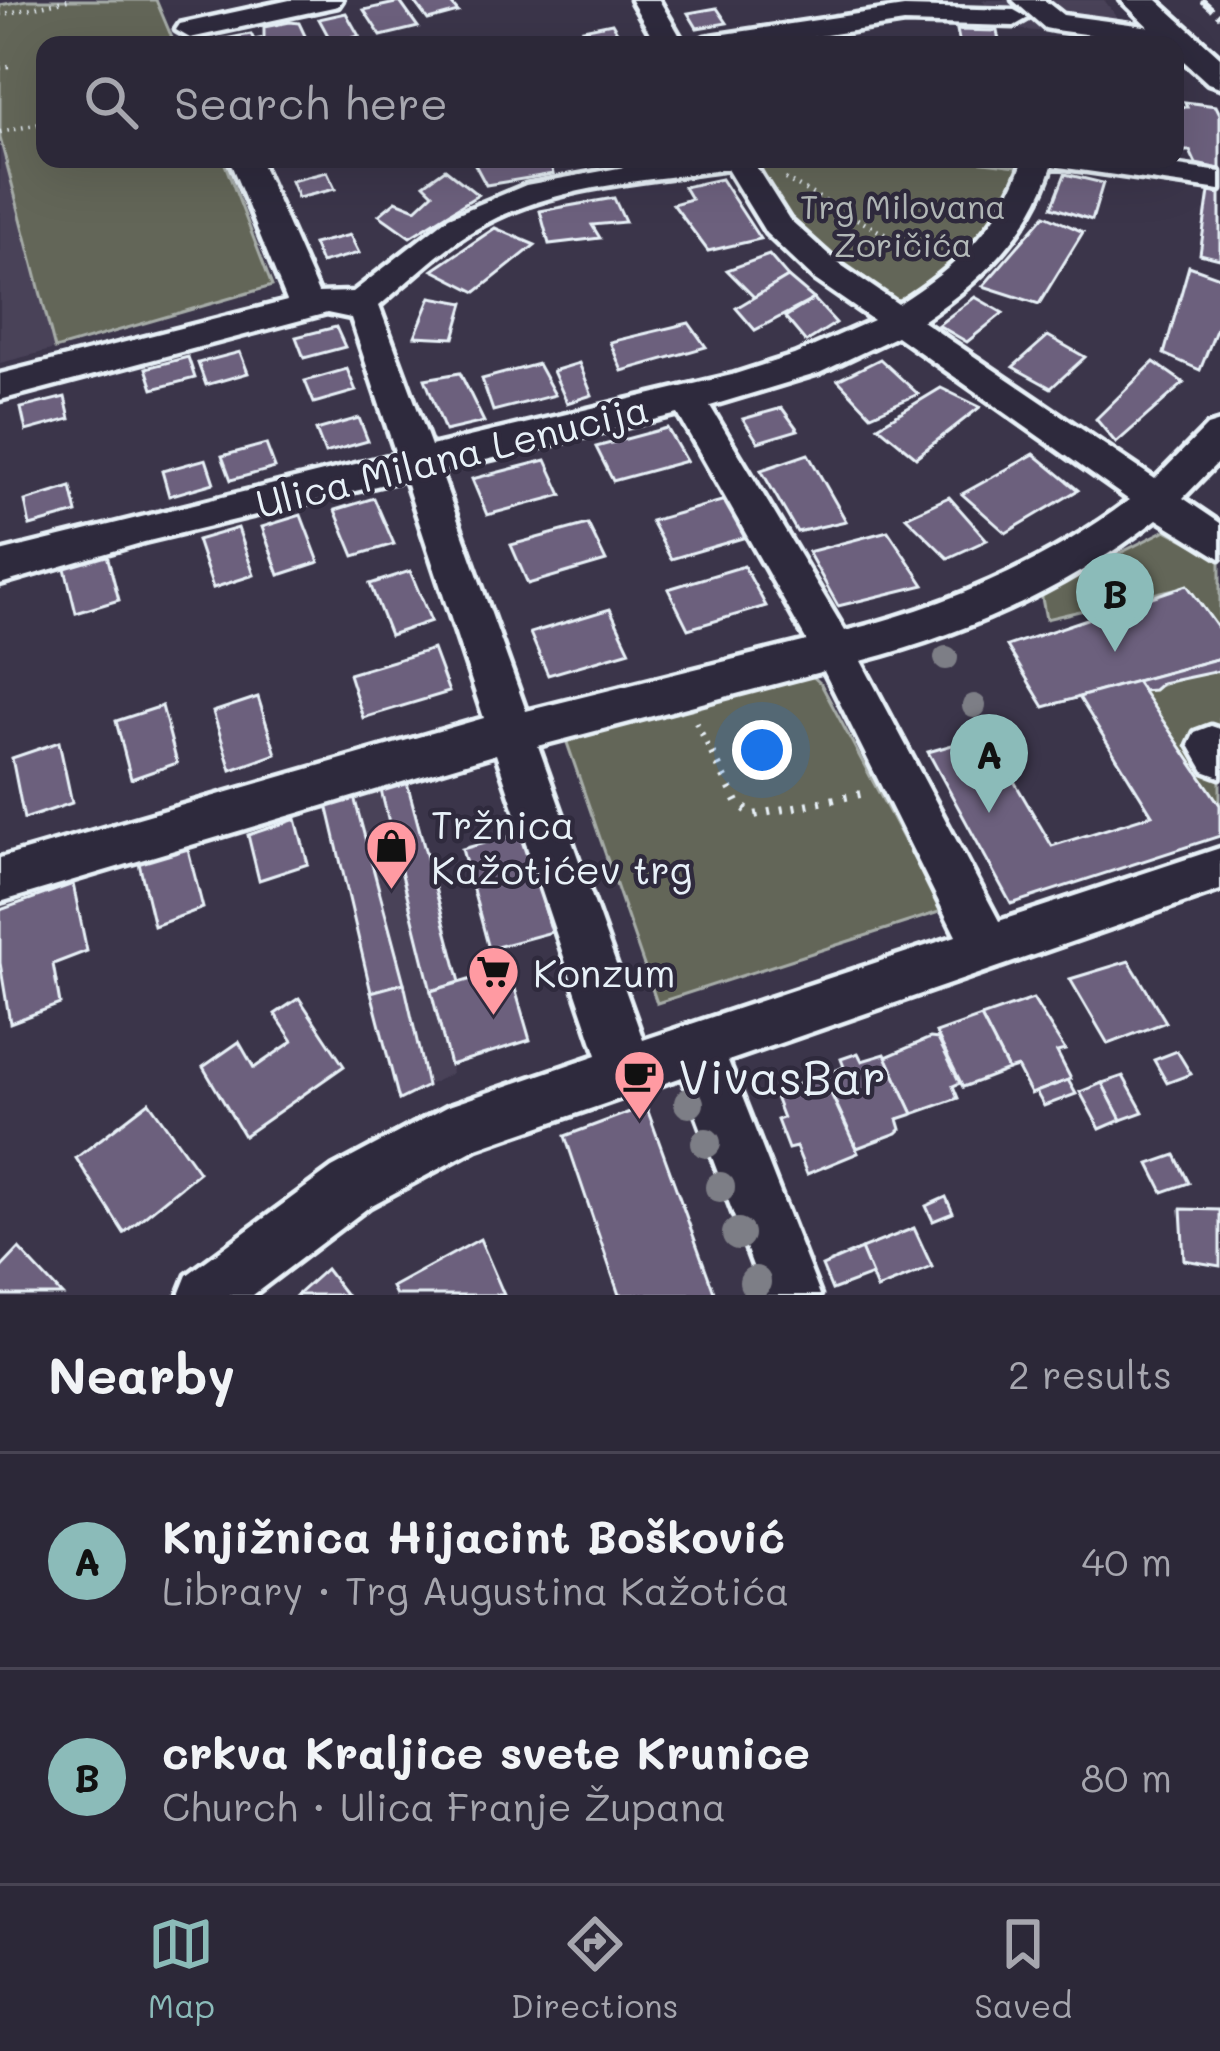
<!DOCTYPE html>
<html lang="en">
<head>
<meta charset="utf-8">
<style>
	:root { --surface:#2c2838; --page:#343040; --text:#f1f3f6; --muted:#a6a6ae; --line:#484453; --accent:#8bbbb9 }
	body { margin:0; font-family:Mali,sans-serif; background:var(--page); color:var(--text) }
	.you { position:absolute; left:762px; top:750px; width:42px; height:42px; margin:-30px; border:9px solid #fff; border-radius:50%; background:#1a73e8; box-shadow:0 0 0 18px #1a73e833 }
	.badge { display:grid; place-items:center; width:78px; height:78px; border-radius:50%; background:var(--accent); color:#111; font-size:39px; font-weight:700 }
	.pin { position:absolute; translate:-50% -99px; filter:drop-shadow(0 3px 6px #0008) }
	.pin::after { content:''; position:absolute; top:63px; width:42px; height:36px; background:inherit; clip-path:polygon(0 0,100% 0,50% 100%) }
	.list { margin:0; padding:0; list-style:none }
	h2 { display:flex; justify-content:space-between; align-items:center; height:156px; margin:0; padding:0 48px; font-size:51px }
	h2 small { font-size:39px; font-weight:400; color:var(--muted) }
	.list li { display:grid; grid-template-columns:78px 1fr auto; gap:36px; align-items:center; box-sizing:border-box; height:216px; padding:0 48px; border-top:3px solid var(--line) }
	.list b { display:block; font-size:45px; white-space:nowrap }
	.list p { margin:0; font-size:39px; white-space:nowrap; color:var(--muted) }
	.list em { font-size:39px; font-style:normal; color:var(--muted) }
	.icon { flex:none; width:66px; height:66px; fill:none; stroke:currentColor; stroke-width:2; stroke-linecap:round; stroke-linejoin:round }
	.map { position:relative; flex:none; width:1220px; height:1295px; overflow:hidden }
	.search { position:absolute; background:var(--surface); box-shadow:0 12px 48px #0002; left:36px; right:36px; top:36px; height:132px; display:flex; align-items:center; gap:30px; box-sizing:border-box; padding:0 42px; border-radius:24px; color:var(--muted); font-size:45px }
	.sheet { height:588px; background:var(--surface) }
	nav { display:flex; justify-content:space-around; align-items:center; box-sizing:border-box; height:168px; border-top:3px solid var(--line); background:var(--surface); font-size:33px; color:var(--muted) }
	nav a { display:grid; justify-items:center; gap:6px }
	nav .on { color:var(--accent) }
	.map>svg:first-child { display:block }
</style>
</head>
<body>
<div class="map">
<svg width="1220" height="1295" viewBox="0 0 1220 1295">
	<rect width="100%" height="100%" fill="#3b354a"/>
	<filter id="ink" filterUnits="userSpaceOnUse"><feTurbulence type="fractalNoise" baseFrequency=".00833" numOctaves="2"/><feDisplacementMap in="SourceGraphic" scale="24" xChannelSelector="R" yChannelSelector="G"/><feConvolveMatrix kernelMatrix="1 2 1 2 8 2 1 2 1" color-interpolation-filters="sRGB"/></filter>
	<g filter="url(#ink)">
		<g fill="#4a4259">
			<polygon points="982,0 1104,0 1135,40 1004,28"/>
			<polygon points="0,138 55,349 0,363"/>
			<polygon points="405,775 460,982 431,991 452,1073 399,1100 371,992 353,793"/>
		</g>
		<g fill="#646658" stroke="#a6aca8" stroke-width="3">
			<polygon points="27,0 156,0 175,45 45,45 45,159 223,159 272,286 55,349 0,138 0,5"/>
			<polygon points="810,159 959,159 1025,167 989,232 914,299 907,295 897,301 809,238 778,207 760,165"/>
			<polygon points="1166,530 1220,559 1220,631 1187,586 1046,619 1041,593"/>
			<polygon points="1205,671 1220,671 1220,805 1142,691"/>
			<polygon points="808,672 821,684 942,911 657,1003 564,734"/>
		</g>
		<g fill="#6c607d" stroke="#e8f1f8" stroke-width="3">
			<polygon points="413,0 448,0 458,12 428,20"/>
			<polygon points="400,2 418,27 381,36 364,10"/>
			<polygon points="717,8 727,23 697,28 688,13"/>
			<polygon points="346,13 359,36 332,43 319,19"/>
			<polygon points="290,22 299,23 307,40 284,45 216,45 214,41 251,34 254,40 264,38 264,27"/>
			<polygon points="612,23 625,45 592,45 583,29"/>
			<polygon points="957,30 997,31 1000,45 960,45"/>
			<polygon points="1185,102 1216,106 1220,114 1220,169 1196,164 1190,151 1182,151 1175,135 1175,107 1187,107"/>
			<polygon points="472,159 550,159 553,174 486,185"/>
			<polygon points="445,169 478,195 410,237 379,215 396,201 416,209 433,193 424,184"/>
			<polygon points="327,172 335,189 298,198 291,181"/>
			<polygon points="1065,174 1103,183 1092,220 1052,207"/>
			<polygon points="721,179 760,239 708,251 673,204 691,199 684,187"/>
			<polygon points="1209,192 1220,194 1220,259 1200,254"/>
			<polygon points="614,198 625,222 592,225 600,238 549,244 540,211"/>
			<polygon points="1045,215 1083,232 1039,304 983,286"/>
			<polygon points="495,228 535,245 476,292 433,270"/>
			<polygon points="350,235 359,253 321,263 313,244"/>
			<polygon points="769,255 788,277 754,297 727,270"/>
			<polygon points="1189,266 1220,277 1220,320 1200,370 1164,354"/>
			<polygon points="788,277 814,299 755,330 736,308"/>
			<polygon points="431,297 464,303 454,338 415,336"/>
			<polygon points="975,297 1003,313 967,342 938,325"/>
			<polygon points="814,299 836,323 806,342 785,317"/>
			<polygon points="689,323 706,347 622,371 610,342"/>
			<polygon points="336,327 345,347 304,358 296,337"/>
			<polygon points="1048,336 1085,357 1051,388 1013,367"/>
			<polygon points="240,352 248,373 206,385 198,363"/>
			<polygon points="188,357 195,378 153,389 146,368"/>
			<polygon points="880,359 918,394 871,415 838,380"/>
			<polygon points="1154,362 1184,383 1116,443 1096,419"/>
			<polygon points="579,363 592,395 567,403 553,371"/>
			<polygon points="538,364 555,395 493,411 482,379"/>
			<polygon points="347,369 356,391 314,403 305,381"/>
			<polygon points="460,373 484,422 445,431 425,379"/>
			<polygon points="941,388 980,407 916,457 878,426"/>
			<polygon points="65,397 70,419 26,431 21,408"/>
			<polygon points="782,408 798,430 758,442 743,419"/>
			<polygon points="359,418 368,441 325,453 316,430"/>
			<polygon points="667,428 686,461 613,481 596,447"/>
			<polygon points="266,444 275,468 231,480 222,456"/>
			<polygon points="808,454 846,521 797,532 761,470"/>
			<polygon points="1034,454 1078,490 1006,533 962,494"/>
			<polygon points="206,459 214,483 169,496 162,471"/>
			<polygon points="546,460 562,495 487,515 472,479"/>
			<polygon points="71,487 77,513 30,526 25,501"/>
			<polygon points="949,497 987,540 948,558 906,517"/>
			<polygon points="374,498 394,544 354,556 335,510"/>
			<polygon points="725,500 746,537 671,559 651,521"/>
			<polygon points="301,515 319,562 279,575 262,527"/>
			<polygon points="588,524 606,561 528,584 511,545"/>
			<polygon points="238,528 254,575 213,588 197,540"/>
			<polygon points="888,531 924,585 838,606 808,552"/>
			<polygon points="106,551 119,600 76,613 64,564"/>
			<polygon points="744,566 766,606 688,629 668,589"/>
			<polygon points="410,571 431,621 390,635 370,584"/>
			<polygon points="1187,585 1220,631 1220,658 1044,707 1007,646"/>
			<polygon points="610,609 630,651 548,675 530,633"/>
			<polygon points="433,649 449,692 363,718 349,674"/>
			<polygon points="1220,658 1219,671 1162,683 1154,690 1142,691 1136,681"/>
			<polygon points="1136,681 1220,805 1220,836 1011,904 928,752 987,735 1052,846 1152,815 1079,697"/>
			<polygon points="258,697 276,754 231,770 213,712"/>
			<polygon points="162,706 177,763 131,779 116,721"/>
			<polygon points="59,742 72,803 24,819 12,758"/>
			<polygon points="405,775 460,982 431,991 379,782"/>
			<polygon points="353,793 404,983 371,992 326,800"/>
			<polygon points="296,819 308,864 259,880 248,835"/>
			<polygon points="522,833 552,932 489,949 462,849"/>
			<polygon points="186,842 203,908 154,926 138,859"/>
			<polygon points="73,884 87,951 53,964 60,1004 10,1023 0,963 0,910"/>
			<polygon points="1129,961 1166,1022 1108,1044 1070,979"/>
			<polygon points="509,968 530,1040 450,1065 431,991"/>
			<polygon points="404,983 427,1086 399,1100 371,992"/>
			<polygon points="299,998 344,1066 244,1136 203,1067 239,1042 254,1068 293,1041 275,1014"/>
			<polygon points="1033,999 1065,1050 1057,1052 1071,1079 1031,1094 1017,1067 1008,1070 981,1017"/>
			<polygon points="981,1017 1008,1070 963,1087 936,1033"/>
			<polygon points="930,1038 938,1039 960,1083 953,1086 958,1098 913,1114 886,1057"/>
			<polygon points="1177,1051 1191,1074 1167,1083 1154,1060"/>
			<polygon points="858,1053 862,1061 885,1054 913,1114 898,1119 901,1129 897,1133 857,1148 823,1076 844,1067 841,1059"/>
			<polygon points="823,1076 858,1153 807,1174 796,1147 788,1149 777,1120 783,1118 773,1092"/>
			<polygon points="1123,1076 1143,1112 1121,1120 1102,1083"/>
			<polygon points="1068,1080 1076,1094 1044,1106 1036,1092"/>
			<polygon points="1102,1083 1121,1120 1100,1129 1080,1092"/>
			<polygon points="149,1102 199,1172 124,1233 76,1158"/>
			<polygon points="646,1106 715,1295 619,1295 565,1136"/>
			<polygon points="1175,1155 1189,1183 1163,1192 1149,1164"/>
			<polygon points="946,1197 953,1213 933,1221 926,1206"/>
			<polygon points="1181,1209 1220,1210 1220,1266 1184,1260"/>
			<polygon points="914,1228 932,1267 877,1289 861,1249"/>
			<polygon points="480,1239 504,1295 396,1295 392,1287"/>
			<polygon points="19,1249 62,1295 0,1295 0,1269"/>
			<polygon points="861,1249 872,1275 832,1290 822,1266"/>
			<polygon points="326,1269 346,1295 297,1295"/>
		</g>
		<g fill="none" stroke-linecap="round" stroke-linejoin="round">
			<defs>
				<g id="minor">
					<polygon points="290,0 342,0 338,6 190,38 176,30 180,24"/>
					<polygon points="631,0 659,0 685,45 657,45"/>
					<polygon points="1013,0 1044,0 1063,15 1181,31 1195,39 1181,47 1055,30 1045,28"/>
					<polygon points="904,7 1014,10 1028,18 1014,26 904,23 761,45 691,45 705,37"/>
					<path d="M229 159H259L318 293 353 292 449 217 526 185 668 159H751L789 219 838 263 898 304C956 268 1002 225 1024 159H1130L1220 172V190L1052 166C1031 233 980 282 922 321L1155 479 1207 426 1220 422V460L1183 498 1220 523V558L1157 519C1069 588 969 633 861 661L999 921 1220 848V890L728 1061 820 1295H764L682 1077 477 1148 370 1206 253 1295H179L187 1275 332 1168 446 1107 597 1055 496 754 0 902V858L484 718 405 479 144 542 0 584V552L396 454 351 318 327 313 0 400V374L287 301ZM727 169 766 233 814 279 873 320 794 355 732 375 431 446 379 306C410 280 439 251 474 230 549 185 642 182 727 169ZM897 336 1129 500C1044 564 948 605 845 631L710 406 819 373ZM678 414 807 641 526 711 440 471ZM824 671 956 936 643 1040 538 746Z"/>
					<polygon points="1211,726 1220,729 1220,777 1204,771 1189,745 1195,732"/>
				</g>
				<polygon id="major" points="1121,0 1157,0 1220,57 1220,87 1208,83 1175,53 1175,45 1167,45"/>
			</defs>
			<use href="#minor" stroke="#e8f1f8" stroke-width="9"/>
			<use href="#major" stroke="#e8f1f8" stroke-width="9"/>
			<g stroke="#e8f1f8" stroke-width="4.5" stroke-dasharray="1.5 6" stroke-linecap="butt">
				<polyline points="0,15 68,0"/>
				<polyline points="0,68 9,66"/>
				<polyline points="0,132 45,123"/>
				<polyline points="785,179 904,245"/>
			</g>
			<polyline stroke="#e8f1f8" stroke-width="6" stroke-dasharray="3 9" stroke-linecap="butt" points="696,722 713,756"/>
			<polyline stroke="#e8f1f8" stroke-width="8" stroke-dasharray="3 10" stroke-linecap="butt" points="712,753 738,804 754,815 866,793"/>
			<use href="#minor" fill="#2f2a3d" fill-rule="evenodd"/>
			<use href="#major" fill="#2f2a3d" fill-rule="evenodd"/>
			<polyline stroke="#e8f1f8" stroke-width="6" stroke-dasharray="14 6" stroke-linecap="butt" points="1202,0 1220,16"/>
		</g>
		<g fill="#7d7e86">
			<circle cx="946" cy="658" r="12"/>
			<circle cx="974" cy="706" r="12"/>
			<circle cx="689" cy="1103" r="15"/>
			<circle cx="706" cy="1143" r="15"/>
			<circle cx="720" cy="1187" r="15"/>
			<circle cx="738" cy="1234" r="16"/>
			<circle cx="755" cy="1282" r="16"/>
		</g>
	</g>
	<defs>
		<symbol id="shop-pin" viewBox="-11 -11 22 30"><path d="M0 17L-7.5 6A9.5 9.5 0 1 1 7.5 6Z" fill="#ff9aa2" stroke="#2f2a3d"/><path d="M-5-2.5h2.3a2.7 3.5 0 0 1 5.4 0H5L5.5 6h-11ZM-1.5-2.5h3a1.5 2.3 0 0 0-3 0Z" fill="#111"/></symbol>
		<symbol id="supermarket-pin" viewBox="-11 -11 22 30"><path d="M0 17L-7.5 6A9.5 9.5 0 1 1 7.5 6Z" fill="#ff9aa2" stroke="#2f2a3d"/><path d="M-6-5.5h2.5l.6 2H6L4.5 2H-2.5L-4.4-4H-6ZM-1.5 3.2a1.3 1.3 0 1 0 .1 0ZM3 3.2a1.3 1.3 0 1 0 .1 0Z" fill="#111"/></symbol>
		<symbol id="cafe-pin" viewBox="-11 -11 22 30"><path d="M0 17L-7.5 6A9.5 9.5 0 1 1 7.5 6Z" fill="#ff9aa2" stroke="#2f2a3d"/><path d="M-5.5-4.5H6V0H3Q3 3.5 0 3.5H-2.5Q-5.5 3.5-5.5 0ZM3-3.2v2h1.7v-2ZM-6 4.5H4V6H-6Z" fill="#111"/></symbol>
	</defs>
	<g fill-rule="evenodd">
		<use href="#shop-pin" x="362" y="816" width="59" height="81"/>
		<use href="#supermarket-pin" x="464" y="942" width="59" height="81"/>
		<use href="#cafe-pin" x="610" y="1046" width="59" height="81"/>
	</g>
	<g text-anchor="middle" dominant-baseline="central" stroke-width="9" stroke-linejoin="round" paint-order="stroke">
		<g font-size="33" fill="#b3b9b8" stroke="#2f2a3d">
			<text x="903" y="205">Trg Milovana<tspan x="903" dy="38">Zoričića</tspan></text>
		</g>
		<g font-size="39" fill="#e8f1f8" stroke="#2f2a3d">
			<text transform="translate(452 455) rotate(-14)">Ulica Milana Lenucija</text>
		</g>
		<g font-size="39" fill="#e8f1f8" stroke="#2f2a3d" text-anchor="start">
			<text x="431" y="823">Tržnica<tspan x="431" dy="45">Kažotićev trg</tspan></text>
			<text x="533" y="971">Konzum</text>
		</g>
		<g font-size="48" fill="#e8f1f8" stroke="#2f2a3d" text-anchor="start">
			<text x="678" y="1076">VivasBar</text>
		</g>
	</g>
</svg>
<div class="you"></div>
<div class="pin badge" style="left:989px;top:813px">A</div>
<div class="pin badge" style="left:1115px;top:652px">B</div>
<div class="search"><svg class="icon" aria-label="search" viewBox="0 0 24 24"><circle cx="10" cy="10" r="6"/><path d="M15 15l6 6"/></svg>Search here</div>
</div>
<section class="sheet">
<h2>Nearby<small>2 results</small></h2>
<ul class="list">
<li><span class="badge">A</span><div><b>Knjižnica Hijacint Bošković</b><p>Library · Trg Augustina Kažotića</p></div><em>40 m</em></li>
<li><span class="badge">B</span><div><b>crkva Kraljice svete Krunice</b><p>Church · Ulica Franje Župana</p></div><em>80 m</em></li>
</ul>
</section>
<nav>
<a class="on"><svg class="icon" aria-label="map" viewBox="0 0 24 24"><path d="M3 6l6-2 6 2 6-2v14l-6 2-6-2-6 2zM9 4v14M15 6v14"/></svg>Map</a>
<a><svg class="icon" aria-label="directions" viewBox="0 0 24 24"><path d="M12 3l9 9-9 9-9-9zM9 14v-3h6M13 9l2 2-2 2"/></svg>Directions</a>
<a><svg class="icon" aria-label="saved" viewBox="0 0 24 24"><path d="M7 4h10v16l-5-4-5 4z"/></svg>Saved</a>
</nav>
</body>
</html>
